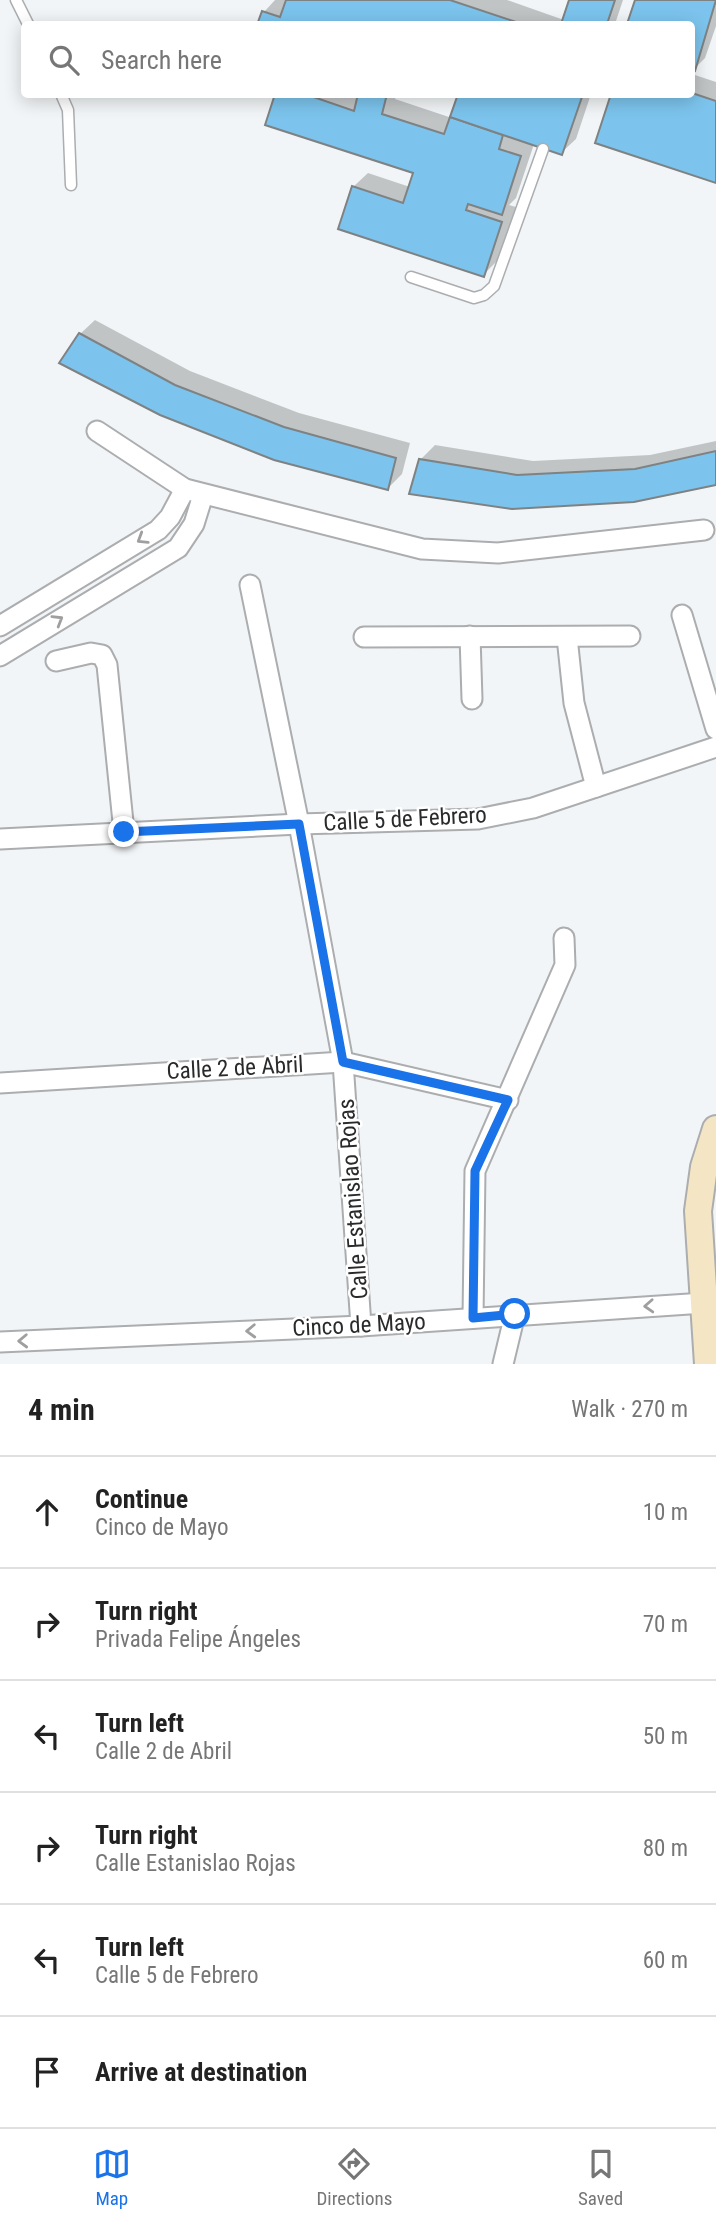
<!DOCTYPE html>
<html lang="en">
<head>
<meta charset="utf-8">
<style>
	:root { --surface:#fff; --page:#f6f6f6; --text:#222; --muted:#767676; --line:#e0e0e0; --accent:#1a73e8 }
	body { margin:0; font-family:"Roboto Condensed",sans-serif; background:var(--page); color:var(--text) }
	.stop { position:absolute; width:21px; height:21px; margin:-16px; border:5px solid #1a73e8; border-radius:50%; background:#fff }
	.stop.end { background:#1a73e8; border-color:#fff; box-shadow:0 2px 7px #0008 }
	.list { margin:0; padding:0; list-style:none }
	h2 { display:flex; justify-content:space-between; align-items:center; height:91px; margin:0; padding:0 28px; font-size:30px }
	h2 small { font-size:23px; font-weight:400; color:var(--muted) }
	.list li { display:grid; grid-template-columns:46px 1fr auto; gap:21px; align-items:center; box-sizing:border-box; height:112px; padding:0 28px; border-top:2px solid var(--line) }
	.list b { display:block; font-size:26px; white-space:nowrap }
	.list p { margin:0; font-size:23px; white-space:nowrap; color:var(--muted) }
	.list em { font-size:23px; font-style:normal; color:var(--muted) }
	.icon { flex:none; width:38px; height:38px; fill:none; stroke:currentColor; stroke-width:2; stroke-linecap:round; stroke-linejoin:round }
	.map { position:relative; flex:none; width:716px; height:1364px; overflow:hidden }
	.search { position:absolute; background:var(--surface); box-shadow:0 4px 18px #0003; left:21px; right:21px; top:21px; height:77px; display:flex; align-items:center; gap:18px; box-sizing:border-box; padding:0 24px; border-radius:7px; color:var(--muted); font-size:26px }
	.sheet { height:763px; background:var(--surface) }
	nav { display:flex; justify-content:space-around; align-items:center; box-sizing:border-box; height:98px; border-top:2px solid var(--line); background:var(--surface); font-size:19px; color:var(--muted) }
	nav a { display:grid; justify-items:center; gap:4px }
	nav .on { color:var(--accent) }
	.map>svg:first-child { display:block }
</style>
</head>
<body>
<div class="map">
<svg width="716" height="1364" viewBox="0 0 716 1364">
	<rect width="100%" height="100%" fill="#f2f5f7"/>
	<g fill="#0003">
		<polygon points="275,0 507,0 564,20 571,0 623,0 615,24 269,24 260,21 264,12"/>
		<polygon points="637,0 716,0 716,26 705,58 694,69 692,68 692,24 629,24"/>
		<polygon points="692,74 716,82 716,181 692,94"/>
		<polygon points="277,94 397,94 395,99 452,118 459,94 591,94 576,139 561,153 534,144 516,198 509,205 516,207 498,260 483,275 353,187 368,173 410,187 415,172"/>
		<polygon points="95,320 190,371 299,413 410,443 402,474 388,488 275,458 80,334"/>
		<polygon points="716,441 716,483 634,501 420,460 435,445 533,461 650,455"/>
	</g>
	<g fill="#7cc4ed" stroke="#7f8283" stroke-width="2">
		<polygon points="286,0 450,0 522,24 258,22 262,11 280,17"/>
		<polygon points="569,0 615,0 607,24 561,24"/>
		<polygon points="635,0 716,0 695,71 692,70 692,24 627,24"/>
		<polygon points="692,93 716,101 716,183 595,143 611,94"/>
		<polygon points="275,94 305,94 354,111 358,94 387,94 382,114 444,134 450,117 503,135 499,149 521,156 502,215 468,204 466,210 502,222 484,277 338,229 352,186 403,203 413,173 265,125"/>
		<polygon points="458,94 583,94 562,155 450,117"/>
		<polygon points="79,333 175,385 284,427 396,458 388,490 274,460 160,415 59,363"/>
		<polygon points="716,451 716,485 634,502 512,509 409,494 419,459 517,475 635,469"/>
	</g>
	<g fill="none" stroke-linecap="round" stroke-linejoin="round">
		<defs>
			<g id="lane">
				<polyline points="16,0 28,24"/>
				<polyline points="61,94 68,110 71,185"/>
				<polyline points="411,277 474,298 484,295 494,286 543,149"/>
			</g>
			<g id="street">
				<polyline points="97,431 185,489 422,549 498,553 704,530"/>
				<polyline points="250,585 299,824 343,1062 361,1326"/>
				<polyline points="682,615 716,729"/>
				<polyline points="0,626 158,530 170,517 185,489"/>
				<polyline points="470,636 472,699"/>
				<polyline points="364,637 630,636"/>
				<polyline points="567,637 574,703 596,787"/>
				<polyline points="0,656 178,548 194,524 203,495"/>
				<polyline points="56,661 91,653 102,655 107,665 124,832"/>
				<polyline points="0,839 299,824 478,819 533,808 716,747"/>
				<polyline points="0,1083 343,1062 508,1100"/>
				<polyline points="473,1318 475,1171 565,965 564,938"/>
				<polyline points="0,1342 361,1326 704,1303 715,1307"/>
				<polyline points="503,1364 515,1314"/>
			</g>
			<polyline id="secondary" points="708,1364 698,1211 704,1167 716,1129"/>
		</defs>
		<use href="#lane" stroke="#abadaf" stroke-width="13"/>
		<use href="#street" stroke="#abadaf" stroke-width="23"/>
		<use href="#secondary" stroke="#abadaf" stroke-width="30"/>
		<use href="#lane" stroke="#fff" stroke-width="10"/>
		<use href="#street" stroke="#fff" stroke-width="19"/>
		<use href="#secondary" stroke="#f4e6c5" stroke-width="26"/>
	</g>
	<defs><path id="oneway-chevron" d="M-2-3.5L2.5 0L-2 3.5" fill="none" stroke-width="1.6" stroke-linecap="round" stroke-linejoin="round" transform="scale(1.75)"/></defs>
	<g stroke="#9f9fa0">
		<use href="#oneway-chevron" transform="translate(142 539) rotate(148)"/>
		<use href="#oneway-chevron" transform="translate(58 620) rotate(-31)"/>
		<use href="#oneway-chevron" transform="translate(649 1306) rotate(177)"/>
		<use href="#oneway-chevron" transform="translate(251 1331) rotate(178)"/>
		<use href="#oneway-chevron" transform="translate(23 1341) rotate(178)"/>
	</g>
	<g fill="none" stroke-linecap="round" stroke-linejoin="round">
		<polyline stroke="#1a73e8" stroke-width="9" points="124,832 299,824 343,1062 508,1100 475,1171 473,1318 515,1314"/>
	</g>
	<g text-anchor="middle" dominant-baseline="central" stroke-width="5" stroke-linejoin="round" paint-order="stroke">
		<g font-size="23" fill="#292a2b" stroke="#fff">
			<text transform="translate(405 819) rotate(-3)">Calle 5 de Febrero</text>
			<text transform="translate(235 1068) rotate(-3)">Calle 2 de Abril</text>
			<text transform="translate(353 1199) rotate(-94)">Calle Estanislao Rojas</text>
			<text transform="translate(359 1325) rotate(-3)">Cinco de Mayo</text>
		</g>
	</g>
</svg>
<div class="stop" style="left:515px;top:1314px"></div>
<div class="stop end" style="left:124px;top:832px"></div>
<div class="search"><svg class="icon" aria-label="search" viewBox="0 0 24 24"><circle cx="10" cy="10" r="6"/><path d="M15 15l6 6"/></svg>Search here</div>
</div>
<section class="sheet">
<h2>4 min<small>Walk · 270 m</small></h2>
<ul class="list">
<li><svg class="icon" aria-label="ahead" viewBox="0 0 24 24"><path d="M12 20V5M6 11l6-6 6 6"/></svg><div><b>Continue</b><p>Cinco de Mayo</p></div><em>10 m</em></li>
<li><svg class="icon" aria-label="right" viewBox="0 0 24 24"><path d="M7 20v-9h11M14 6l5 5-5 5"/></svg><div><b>Turn right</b><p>Privada Felipe Ángeles</p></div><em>70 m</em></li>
<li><svg class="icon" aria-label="left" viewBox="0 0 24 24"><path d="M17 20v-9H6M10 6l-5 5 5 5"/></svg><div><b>Turn left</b><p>Calle 2 de Abril</p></div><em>50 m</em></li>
<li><svg class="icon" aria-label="right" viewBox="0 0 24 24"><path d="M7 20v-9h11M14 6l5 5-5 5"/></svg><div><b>Turn right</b><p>Calle Estanislao Rojas</p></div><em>80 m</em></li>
<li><svg class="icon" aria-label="left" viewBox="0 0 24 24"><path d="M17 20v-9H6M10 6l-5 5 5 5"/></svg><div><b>Turn left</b><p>Calle 5 de Febrero</p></div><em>60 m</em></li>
<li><svg class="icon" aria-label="arrive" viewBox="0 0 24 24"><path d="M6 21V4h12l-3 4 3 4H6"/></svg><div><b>Arrive at destination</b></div></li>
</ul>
</section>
<nav>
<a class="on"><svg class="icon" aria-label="map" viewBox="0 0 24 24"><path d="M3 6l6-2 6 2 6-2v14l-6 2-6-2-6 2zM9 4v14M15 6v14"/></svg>Map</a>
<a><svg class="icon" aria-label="directions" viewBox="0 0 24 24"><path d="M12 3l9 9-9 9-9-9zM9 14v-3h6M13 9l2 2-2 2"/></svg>Directions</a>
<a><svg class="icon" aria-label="saved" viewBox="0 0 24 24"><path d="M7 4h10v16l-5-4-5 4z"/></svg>Saved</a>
</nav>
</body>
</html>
